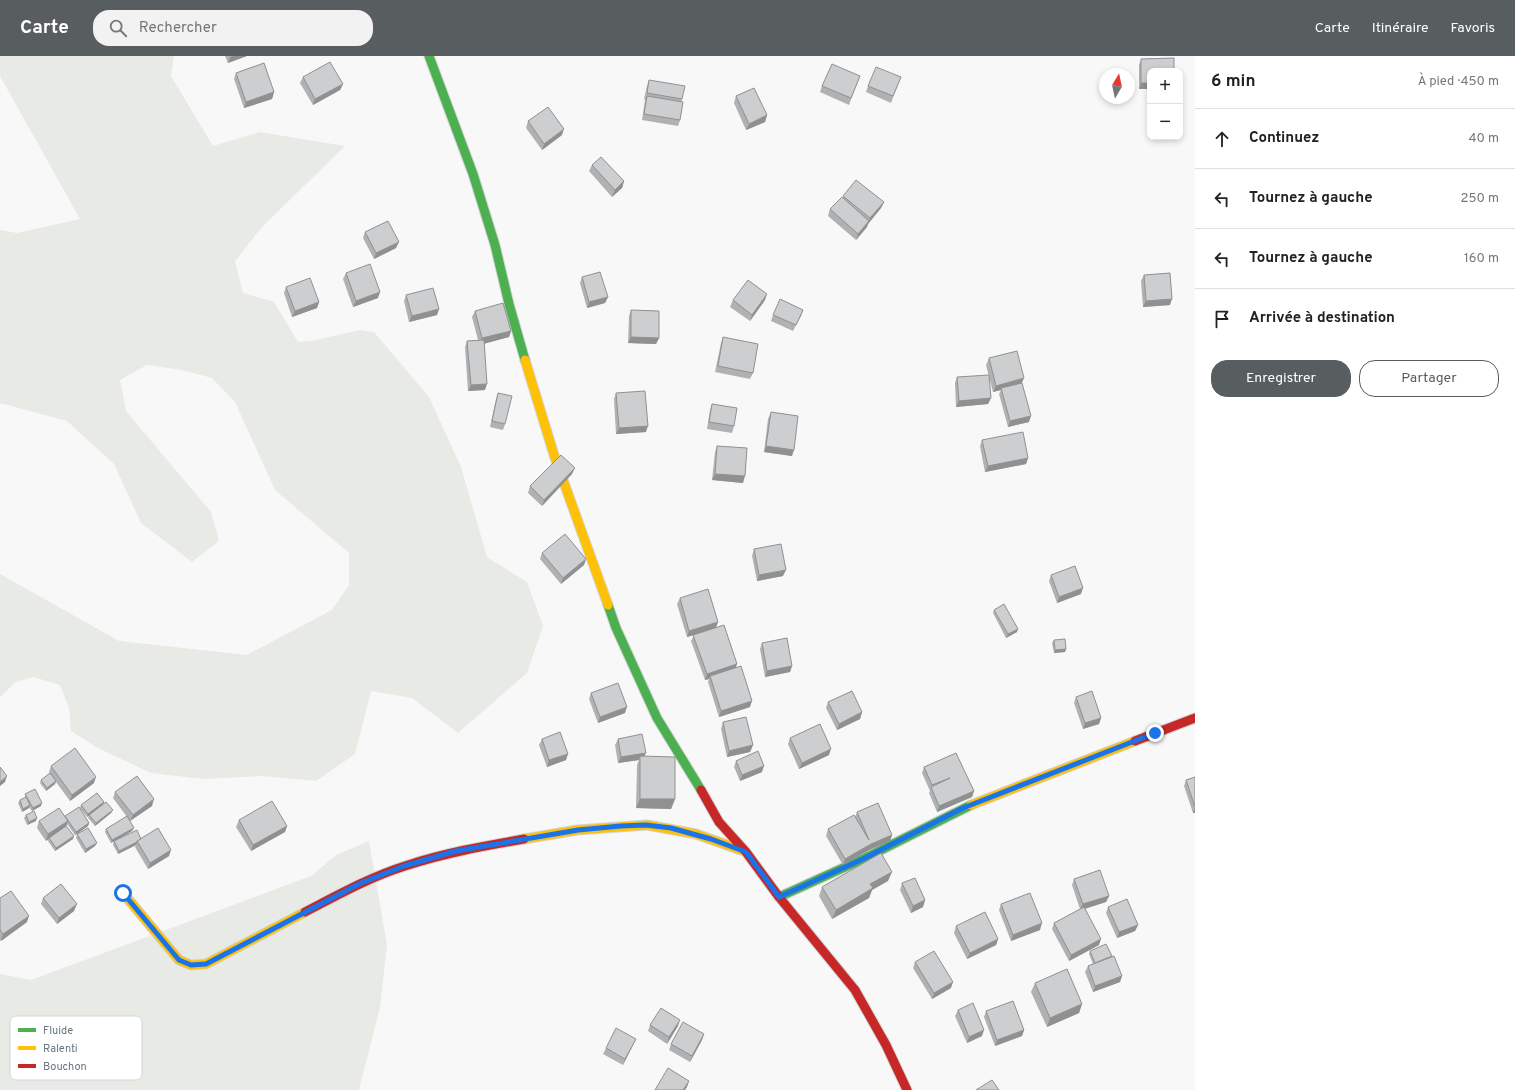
<!DOCTYPE html>
<html lang="fr">
<head>
<meta charset="utf-8">
<style>
	:root { --surface:#fff; --page:#f2f2f2; --text:#222; --muted:#767676; --line:#e0e0e0; --accent:#585d5f }
	body { margin:0; font-family:Overpass,sans-serif; background:var(--page); color:var(--text) }
	.controls { position:absolute; right:12px; top:12px; display:grid; overflow:hidden; border-radius:8px; box-shadow:0 2px 6px #0003 }
	.controls button { width:36px; height:36px; display:grid; place-items:center; padding:0; border:0; border-bottom:1px solid var(--line); background:var(--surface); color:var(--text); font:20px sans-serif }
	.compass { position:absolute; left:1099px; top:12px; width:36px; height:36px; border-radius:50%; background:var(--surface); box-shadow:0 2px 6px #0003; rotate:9deg }
	.stop { position:absolute; width:12px; height:12px; margin:-9px; border:3px solid #1a73e8; border-radius:50%; background:#fff }
	.stop.end { background:#1a73e8; border-color:#fff; box-shadow:0 1px 4px #0008 }
	.list { margin:0; padding:0; list-style:none }
	h2 { display:flex; justify-content:space-between; align-items:center; height:52px; margin:0; padding:0 16px; font-size:17px }
	h2 small { font-size:13px; font-weight:400; color:var(--muted) }
	.list li { display:grid; grid-template-columns:26px 1fr auto; gap:12px; align-items:center; box-sizing:border-box; height:60px; padding:0 16px; border-top:1px solid var(--line) }
	.list b { display:block; font-size:15px; white-space:nowrap }
	.list em { font-size:13px; font-style:normal; color:var(--muted) }
	.actions { display:flex; gap:8px; padding:12px 16px }
	.actions a { flex:1; padding:9px 0; border:1px solid var(--accent); border-radius:16px; text-align:center; font-size:14px; color:var(--accent) }
	.actions .main { background:var(--accent); color:#fff }
	.icon { flex:none; width:22px; height:22px; fill:none; stroke:currentColor; stroke-width:2; stroke-linecap:round; stroke-linejoin:round }
	.map { position:relative; flex:none; width:1195px; height:1034px; overflow:hidden }
	header { display:flex; align-items:center; gap:24px; box-sizing:border-box; height:56px; padding:0 20px; background:var(--accent); color:#fff }
	header strong { font-size:19px }
	nav { display:flex; gap:22px; margin-inline-start:auto; font-size:14px }
	.search { width:280px; height:36px; background:var(--page); display:flex; align-items:center; gap:10px; box-sizing:border-box; padding:0 14px; border-radius:16px; color:var(--muted); font-size:15px }
	main { display:flex }
	aside { flex:1; background:var(--surface) }
	.map>svg:first-child { display:block }
</style>
</head>
<body>
<header>
<strong>Carte</strong>
<div class="search"><svg class="icon" aria-label="search" viewBox="0 0 24 24"><circle cx="10" cy="10" r="6"/><path d="M15 15l6 6"/></svg>Rechercher</div>
<nav><a>Carte</a><a>Itinéraire</a><a>Favoris</a></nav>
</header>
<main>
<div class="map">
<svg width="1195" height="1034" viewBox="0 0 1195 1034">
	<rect width="100%" height="100%" fill="#f8f8f8"/>
	<g fill="#e8eae6">
		<polygon points="0,0 174,0 171,20 213,90 260,76 345,90 262,171 235,205 243,237 274,246 298,286 311,285 360,274 374,276 429,341 461,411 487,501 527,526 543,570 527,617 458,677 412,642 371,635 355,698 316,725 262,720 204,723 151,717 98,692 71,675 69,652 60,629 33,621 16,626 0,641 0,518 119,585 247,599 332,554 349,529 349,497 275,434 235,346 212,322 182,314 147,309 120,324 126,355 211,456 219,485 192,506 141,467 114,408 67,365 4,348 0,348 0,174 17,177 80,163 0,20"/>
		<polygon points="369,785 387,889 380,951 359,1034 0,1034 0,918 31,924 311,820 336,799"/>
	</g>
	<g fill="none" stroke-linecap="round" stroke-linejoin="round">
		<defs>
			<g id="fast">
				<polyline points="429,0 473,118 495,189 509,248 525,304"/>
				<polyline points="608,549 616,572 657,662 701,734"/>
				<polyline points="779,841 865,802 971,749"/>
			</g>
			<g id="slow">
				<polyline points="525,304 554,399 608,549"/>
				<polyline points="971,749 1135,685"/>
				<polyline points="524,783 577,774 647,769 696,778 741,794"/>
				<polyline points="123,837 179,904 191,909 206,908 305,856"/>
			</g>
			<g id="jam">
				<polyline points="1135,685 1195,662"/>
				<polyline points="701,734 719,766 746,796 779,841 855,934 886,989 907,1034"/>
				<path d="M305 856C338 839 370 821 405 810 444 797 484 790 524 783"/>
			</g>
		</defs>
		<use href="#fast" stroke="#d4d5d6" stroke-width="11"/>
		<use href="#slow" stroke="#d4d5d6" stroke-width="11"/>
		<use href="#jam" stroke="#d4d5d6" stroke-width="11"/>
		<use href="#fast" stroke="#4caf50" stroke-width="9"/>
		<use href="#slow" stroke="#ffc107" stroke-width="9"/>
		<use href="#jam" stroke="#c62828" stroke-width="9"/>
	</g>
	<g fill="#b0b1b2">
		<polygon points="225,0 247,0 228,7"/>
		<polygon points="1174,2 1139,33 1139,9 1141,3"/>
		<polygon points="236,17 274,36 272,43 244,52 234,23"/>
		<polygon points="860,20 849,49 820,36 822,30"/>
		<polygon points="303,21 343,28 340,34 313,49 300,27"/>
		<polygon points="901,21 891,47 866,36 868,30"/>
		<polygon points="649,24 682,43 680,64 678,70 642,64 645,44 644,43 647,30"/>
		<polygon points="736,40 767,59 765,66 746,74 734,47"/>
		<polygon points="528,65 562,79 542,94 526,72"/>
		<polygon points="592,109 624,125 622,132 612,141 589,115"/>
		<polygon points="843,140 884,146 881,152 868,168 867,171 856,184 828,160 830,153 843,142"/>
		<polygon points="365,176 396,192 374,203 363,182"/>
		<polygon points="346,217 378,242 353,251 343,223"/>
		<polygon points="1144,219 1170,249 1143,251 1141,225"/>
		<polygon points="582,221 608,241 605,247 587,252 580,227"/>
		<polygon points="286,231 319,246 317,252 292,261 284,237"/>
		<polygon points="406,239 439,253 437,259 409,266 404,245"/>
		<polygon points="733,244 765,244 750,265 730,251"/>
		<polygon points="631,254 659,282 656,288 628,287 629,260"/>
		<polygon points="803,254 793,275 771,265 773,259"/>
		<polygon points="475,255 511,275 509,281 484,287 485,334 468,335 465,291 467,285 478,284 472,261"/>
		<polygon points="723,281 753,317 750,323 715,316 721,287"/>
		<polygon points="989,302 1022,327 1029,366 1008,371 999,338 1001,334 993,336 986,309"/>
		<polygon points="957,321 991,342 988,348 956,351 955,327"/>
		<polygon points="498,337 505,368 503,374 490,371 496,343"/>
		<polygon points="616,337 646,376 616,378 614,343"/>
		<polygon points="712,348 734,370 732,377 707,373 710,354"/>
		<polygon points="771,356 792,400 764,396 768,363"/>
		<polygon points="982,384 1028,402 1026,408 985,416 980,390"/>
		<polygon points="717,390 743,427 712,424 715,396"/>
		<polygon points="572,418 542,450 528,437 530,430"/>
		<polygon points="754,493 783,520 757,525 752,500"/>
		<polygon points="542,497 586,503 584,509 561,528 540,503"/>
		<polygon points="1051,519 1081,538 1057,547 1049,525"/>
		<polygon points="680,542 716,571 735,612 750,651 719,661 708,626 709,623 705,624 691,585 694,579 687,581 677,548"/>
		<polygon points="994,554 1017,576 1006,582 993,557"/>
		<polygon points="1054,584 1066,593 1065,596 1054,597 1052,587"/>
		<polygon points="762,587 792,610 790,616 765,621 760,593"/>
		<polygon points="591,637 625,657 598,667 589,643"/>
		<polygon points="1076,641 1101,662 1099,668 1083,673 1074,647"/>
		<polygon points="828,646 862,656 860,663 837,674 826,652"/>
		<polygon points="723,666 753,689 750,696 727,701 721,673"/>
		<polygon points="790,682 829,699 799,713 788,688"/>
		<polygon points="542,683 566,704 547,711 539,689"/>
		<polygon points="618,683 644,700 675,743 671,753 636,752 637,709 639,704 618,707 615,689"/>
		<polygon points="736,705 762,716 740,725 734,711"/>
		<polygon points="51,710 94,727 70,745 56,726 55,728 46,735 40,727 41,724 50,717 49,716"/>
		<polygon points="924,711 974,735 972,741 937,756 929,737 930,735 922,717"/>
		<polygon points="1195,721 1195,757 1193,757 1184,730 1186,724"/>
		<polygon points="115,736 152,750 130,765 129,763 132,775 111,787 105,776 106,773 127,761 113,742"/>
		<polygon points="25,738 41,750 32,755 29,751 29,752 22,756 18,747 20,744 25,742"/>
		<polygon points="104,746 103,749 111,757 95,770 88,762 89,759 92,757 87,761 80,752 81,749"/>
		<polygon points="857,756 892,779 890,785 869,794 843,809 826,780 828,773 855,761"/>
		<polygon points="26,759 36,765 27,769 24,762"/>
		<polygon points="65,761 89,767 88,770 75,779 67,768 66,770 73,783 55,795 48,785 49,783 46,785 37,772 39,765"/>
		<polygon points="239,764 287,770 285,776 251,795 236,771"/>
		<polygon points="77,778 95,790 85,797 76,782"/>
		<polygon points="141,783 169,800 148,813 135,791 136,789 118,798 113,789 114,785"/>
		<polygon points="1074,823 1109,840 1106,846 1085,853 1099,889 1069,905 1052,873 1054,867 1080,853 1072,829"/>
		<polygon points="888,825 872,834 869,842 832,863 819,840 822,831"/>
		<polygon points="902,827 925,844 923,851 911,857 900,834"/>
		<polygon points="0,842 27,866 1,885 0,884"/>
		<polygon points="43,842 74,855 57,868 41,848"/>
		<polygon points="1001,848 1040,874 1011,885 999,854"/>
		<polygon points="1108,851 1138,869 1135,875 1117,882 1106,857"/>
		<polygon points="956,870 998,883 996,889 967,903 954,877"/>
		<polygon points="1090,895 1111,901 1122,920 1120,926 1093,936 1085,916 1088,910 1093,908 1089,898"/>
		<polygon points="915,906 951,932 932,943 913,912"/>
		<polygon points="1035,927 1082,948 1079,957 1047,971 1031,936"/>
		<polygon points="958,954 982,980 967,987 955,960"/>
		<polygon points="986,955 1024,974 1022,980 995,990 984,961"/>
		<polygon points="650,969 678,970 667,988 648,975"/>
		<polygon points="704,978 702,984 690,1006 669,994 671,988"/>
		<polygon points="636,983 623,1009 603,998 606,992"/>
	</g>
	<g fill="#909091">
		<polygon points="233,0 247,0 228,7 230,1"/>
		<polygon points="1141,27 1150,27 1150,33 1139,33"/>
		<polygon points="343,28 340,34 313,49 315,43"/>
		<polygon points="274,36 272,43 244,52 246,46"/>
		<polygon points="767,59 765,66 746,74 749,68"/>
		<polygon points="564,73 562,79 542,94 544,88"/>
		<polygon points="624,125 622,132 612,141 615,134"/>
		<polygon points="884,146 881,152 868,168 867,171 856,184 858,178 869,165 870,162"/>
		<polygon points="399,186 396,192 374,203 376,197"/>
		<polygon points="380,236 378,242 353,251 356,245"/>
		<polygon points="767,238 765,244 750,265 752,259"/>
		<polygon points="608,241 605,247 587,252 589,246"/>
		<polygon points="1172,243 1170,249 1143,251 1146,245"/>
		<polygon points="319,246 317,252 292,261 295,255"/>
		<polygon points="439,253 437,259 409,266 412,260"/>
		<polygon points="803,254 801,260 793,275 796,269"/>
		<polygon points="511,275 509,281 480,289 482,282"/>
		<polygon points="631,281 659,282 656,288 628,287"/>
		<polygon points="1024,322 1021,329 1001,332 1001,334 993,336 996,330"/>
		<polygon points="487,328 485,334 468,335 471,329"/>
		<polygon points="991,342 988,348 956,351 959,345"/>
		<polygon points="1031,360 1029,366 1008,371 1010,365"/>
		<polygon points="648,370 646,376 616,378 619,372"/>
		<polygon points="766,390 794,394 792,400 764,396"/>
		<polygon points="1028,402 1026,408 985,416 988,410"/>
		<polygon points="575,412 572,418 542,450 544,444"/>
		<polygon points="715,418 745,420 743,427 712,424"/>
		<polygon points="586,503 584,509 561,528 563,522"/>
		<polygon points="786,514 783,520 757,525 759,519"/>
		<polygon points="1083,532 1081,538 1057,547 1059,541"/>
		<polygon points="718,566 716,572 687,581 689,575"/>
		<polygon points="1018,573 1017,576 1006,582 1008,578"/>
		<polygon points="1066,593 1065,596 1054,597 1055,594"/>
		<polygon points="737,608 735,614 710,620 709,623 705,624 707,618"/>
		<polygon points="792,610 790,616 765,621 767,615"/>
		<polygon points="752,645 750,651 719,661 721,655"/>
		<polygon points="627,651 625,657 598,667 600,661"/>
		<polygon points="862,656 860,663 837,674 839,668"/>
		<polygon points="1101,662 1099,668 1083,673 1085,667"/>
		<polygon points="753,689 750,696 727,701 729,695"/>
		<polygon points="831,693 829,699 799,713 802,707"/>
		<polygon points="646,697 643,703 640,700 639,704 618,707 621,701"/>
		<polygon points="568,698 566,704 547,711 549,704"/>
		<polygon points="764,710 762,716 740,725 742,719"/>
		<polygon points="7,720 5,726 0,730 0,726"/>
		<polygon points="96,721 94,727 70,745 72,739"/>
		<polygon points="56,725 55,728 46,735 47,732"/>
		<polygon points="974,735 972,741 937,756 939,750"/>
		<polygon points="154,743 152,750 130,765 133,759"/>
		<polygon points="640,743 675,743 671,753 636,752"/>
		<polygon points="104,746 103,749 87,761 88,758"/>
		<polygon points="42,747 41,750 32,755 33,752"/>
		<polygon points="30,749 29,752 22,756 23,753"/>
		<polygon points="1195,752 1195,757 1193,757"/>
		<polygon points="113,754 111,757 95,770 96,767"/>
		<polygon points="37,762 36,765 27,769 29,766"/>
		<polygon points="68,765 66,771 46,785 48,778"/>
		<polygon points="89,767 88,770 75,779 76,776"/>
		<polygon points="287,770 285,776 251,795 253,789"/>
		<polygon points="134,772 132,775 111,787 112,784"/>
		<polygon points="892,779 890,785 869,794 843,809 845,803 871,788"/>
		<polygon points="74,780 73,783 55,795 56,792"/>
		<polygon points="137,786 136,789 118,798 119,795"/>
		<polygon points="97,787 95,790 85,797 86,793"/>
		<polygon points="171,794 169,800 148,813 150,807"/>
		<polygon points="892,816 888,825 872,834 869,842 832,863 836,854 870,828"/>
		<polygon points="1109,840 1106,846 1080,854 1083,848"/>
		<polygon points="925,844 923,851 911,857 913,850"/>
		<polygon points="77,848 74,855 57,868 59,862"/>
		<polygon points="29,860 27,866 1,885 3,878"/>
		<polygon points="1042,867 1040,874 1011,885 1013,879"/>
		<polygon points="1138,869 1135,875 1117,882 1119,876"/>
		<polygon points="998,883 996,889 967,903 970,897"/>
		<polygon points="1101,883 1099,889 1069,905 1071,899"/>
		<polygon points="1122,920 1120,926 1093,936 1095,930"/>
		<polygon points="953,926 951,932 932,943 934,937"/>
		<polygon points="1082,948 1079,957 1047,971 1050,962"/>
		<polygon points="680,964 678,970 667,988 669,981"/>
		<polygon points="984,974 982,980 967,987 969,981"/>
		<polygon points="1024,974 1022,980 995,990 997,984"/>
		<polygon points="704,978 702,984 690,1006 692,1000"/>
		<polygon points="636,983 623,1009 625,1003"/>
		<polygon points="689,1025 687,1031 685,1034 683,1034"/>
	</g>
	<g fill="#cdcecf" stroke="#909091">
		<polygon points="1174,2 1174,15 1150,15 1150,27 1141,27 1141,3"/>
		<polygon points="330,6 343,28 315,43 303,21"/>
		<polygon points="264,7 274,36 246,46 236,17"/>
		<polygon points="832,8 860,20 851,42 822,30"/>
		<polygon points="876,11 901,21 893,40 868,30"/>
		<polygon points="649,24 685,30 682,43 647,37"/>
		<polygon points="754,32 767,59 749,68 736,40"/>
		<polygon points="647,40 683,46 680,64 644,58"/>
		<polygon points="548,51 564,73 544,88 528,65"/>
		<polygon points="601,101 624,125 615,134 592,109"/>
		<polygon points="856,124 884,146 870,162 843,140"/>
		<polygon points="842,141 869,165 858,178 830,153"/>
		<polygon points="388,165 399,186 376,197 365,176"/>
		<polygon points="370,208 380,236 356,245 346,217"/>
		<polygon points="600,216 608,241 589,246 582,221"/>
		<polygon points="1170,217 1172,243 1146,245 1144,219"/>
		<polygon points="310,222 319,246 295,255 286,231"/>
		<polygon points="748,224 767,238 752,259 733,244"/>
		<polygon points="433,232 439,253 412,260 406,239"/>
		<polygon points="780,243 803,254 796,269 773,259"/>
		<polygon points="503,247 511,275 482,282 475,255"/>
		<polygon points="631,254 659,255 659,282 631,281"/>
		<polygon points="723,281 758,288 753,317 718,310"/>
		<polygon points="484,284 487,328 471,329 467,285"/>
		<polygon points="1017,295 1024,322 996,330 989,302"/>
		<polygon points="989,319 991,342 959,345 957,321"/>
		<polygon points="1022,327 1031,360 1010,365 1001,332"/>
		<polygon points="645,335 648,370 619,372 616,337"/>
		<polygon points="498,337 512,340 505,368 492,365"/>
		<polygon points="712,348 737,352 734,370 709,366"/>
		<polygon points="771,356 798,360 794,394 766,390"/>
		<polygon points="1023,376 1028,402 988,410 982,384"/>
		<polygon points="717,390 747,392 745,420 715,418"/>
		<polygon points="561,399 575,412 544,444 530,430"/>
		<polygon points="565,478 586,503 563,522 542,497"/>
		<polygon points="781,488 786,514 759,519 754,493"/>
		<polygon points="1075,510 1083,532 1059,541 1051,519"/>
		<polygon points="708,533 718,566 689,575 680,542"/>
		<polygon points="1004,548 1018,573 1008,578 994,554"/>
		<polygon points="724,569 737,608 707,618 693,579"/>
		<polygon points="787,582 792,610 767,615 762,587"/>
		<polygon points="1065,583 1066,593 1055,594 1054,584"/>
		<polygon points="741,610 752,645 721,655 710,620"/>
		<polygon points="618,627 627,651 600,661 591,637"/>
		<polygon points="852,635 862,656 839,668 828,646"/>
		<polygon points="1092,635 1101,662 1085,667 1076,641"/>
		<polygon points="746,661 753,689 729,695 723,666"/>
		<polygon points="820,668 831,693 802,707 790,682"/>
		<polygon points="560,676 568,698 549,704 542,683"/>
		<polygon points="642,678 646,697 621,701 618,683"/>
		<polygon points="75,692 96,721 72,739 51,710"/>
		<polygon points="758,695 764,710 742,719 736,705"/>
		<polygon points="956,697 974,735 939,750 931,731 950,722 932,729 924,711"/>
		<polygon points="640,700 675,701 675,743 640,743"/>
		<polygon points="0,711 7,720 0,726"/>
		<polygon points="50,717 56,725 47,732 41,724"/>
		<polygon points="137,720 154,743 133,759 115,736"/>
		<polygon points="1195,721 1195,751 1186,724"/>
		<polygon points="35,733 42,747 33,752 25,738"/>
		<polygon points="97,737 104,746 88,758 81,749"/>
		<polygon points="26,741 30,749 23,753 20,744"/>
		<polygon points="272,745 287,770 253,789 239,764"/>
		<polygon points="106,746 113,754 96,767 89,759"/>
		<polygon points="878,747 892,779 871,788 845,803 828,773 854,759 869,784 857,756"/>
		<polygon points="79,751 89,767 76,776 65,760"/>
		<polygon points="59,752 68,765 48,778 39,765"/>
		<polygon points="34,755 37,762 29,766 26,759"/>
		<polygon points="127,760 134,772 112,784 106,773"/>
		<polygon points="66,770 74,780 56,792 49,782"/>
		<polygon points="88,772 97,787 86,793 77,778"/>
		<polygon points="158,772 171,794 150,807 137,785"/>
		<polygon points="137,774 141,783 137,785 137,786 119,795 114,785"/>
		<polygon points="881,797 892,816 870,828 873,832 836,854 822,831"/>
		<polygon points="1100,814 1109,840 1083,848 1074,823"/>
		<polygon points="915,822 925,844 913,850 902,827"/>
		<polygon points="61,828 77,848 59,862 43,842"/>
		<polygon points="11,835 29,860 3,878 0,874 0,842"/>
		<polygon points="1030,837 1042,867 1013,879 1001,848"/>
		<polygon points="1127,843 1138,869 1119,876 1108,851"/>
		<polygon points="1084,851 1101,883 1071,899 1054,867"/>
		<polygon points="985,856 998,883 970,897 956,870"/>
		<polygon points="1106,888 1112,900 1095,907 1090,895"/>
		<polygon points="934,895 953,926 934,937 915,906"/>
		<polygon points="1114,900 1122,920 1095,930 1088,910"/>
		<polygon points="1067,913 1082,948 1050,962 1035,927"/>
		<polygon points="1013,945 1024,974 997,984 986,955"/>
		<polygon points="973,947 984,974 969,981 958,954"/>
		<polygon points="661,952 680,964 669,981 650,969"/>
		<polygon points="683,966 704,978 692,1000 671,988"/>
		<polygon points="616,972 636,983 625,1003 606,992"/>
		<polygon points="668,1012 689,1025 683,1034 655,1034"/>
		<polygon points="992,1024 999,1034 976,1034"/>
	</g>
	<g fill="none" stroke-linecap="round" stroke-linejoin="round">
		<polyline stroke="#1a73e8" stroke-width="5" points="123,837 179,904 191,909 206,908 361,827 404,810 456,795 578,774 621,770 646,769 671,772 711,783 746,796 779,841 865,802 963,752 1155,677"/>
	</g>
	<rect x="10" y="960" width="132" height="64" rx="6" fill="#fff" stroke="#d1d6d9" stroke-width="1"/>
	<rect x="18" y="972" width="18" height="4" fill="#4caf50"/>
	<rect x="18" y="990" width="18" height="4" fill="#ffc107"/>
	<rect x="18" y="1008" width="18" height="4" fill="#c62828"/>
	<g font-size="11" fill="#66787f">
		<text x="43" y="978">Fluide</text>
		<text x="43" y="996">Ralenti</text>
		<text x="43" y="1014">Bouchon</text>
	</g>
</svg>
<div class="controls">
<button>+</button>
<button>−</button>
</div>
<svg class="compass" viewBox="-18 -18 36 36"><path d="M0-13l5 13h-10z" fill="#e53935"/><path d="M0 13l5-13h-10z" fill="#767676"/></svg>
<div class="stop" style="left:123px;top:837px"></div>
<div class="stop end" style="left:1155px;top:677px"></div>
</div>
<aside>
<h2>6 min<small>À pied · 450 m</small></h2>
<ul class="list">
<li><svg class="icon" aria-label="ahead" viewBox="0 0 24 24"><path d="M12 20V5M6 11l6-6 6 6"/></svg><div><b>Continuez</b></div><em>40 m</em></li>
<li><svg class="icon" aria-label="left" viewBox="0 0 24 24"><path d="M17 20v-9H6M10 6l-5 5 5 5"/></svg><div><b>Tournez à gauche</b></div><em>250 m</em></li>
<li><svg class="icon" aria-label="left" viewBox="0 0 24 24"><path d="M17 20v-9H6M10 6l-5 5 5 5"/></svg><div><b>Tournez à gauche</b></div><em>160 m</em></li>
<li><svg class="icon" aria-label="arrive" viewBox="0 0 24 24"><path d="M6 21V4h12l-3 4 3 4H6"/></svg><div><b>Arrivée à destination</b></div></li>
</ul>
<div class="actions"><a class="main">Enregistrer</a><a>Partager</a></div>
</aside>
</main>
</body>
</html>
